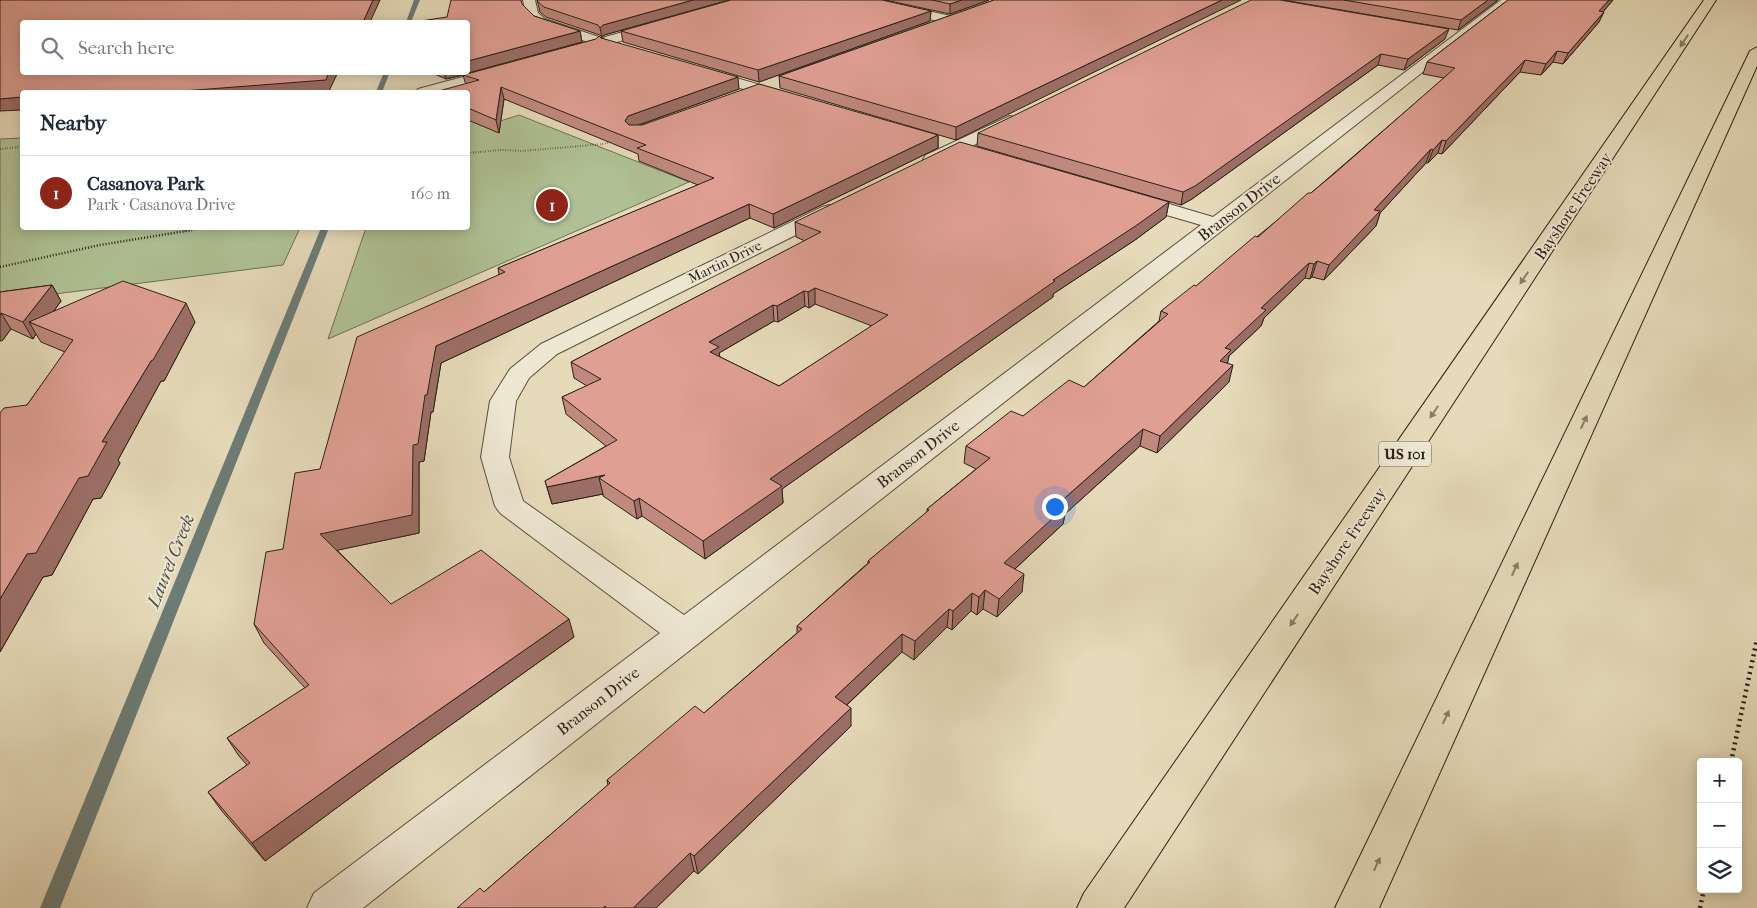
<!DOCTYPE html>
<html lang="en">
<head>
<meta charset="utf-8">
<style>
	:root { --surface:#fff; --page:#f6f6f7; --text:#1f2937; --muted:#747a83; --line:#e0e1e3; --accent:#8f2418 }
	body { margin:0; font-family:"IM FELL French Canon",serif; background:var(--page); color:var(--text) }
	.controls { position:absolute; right:15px; bottom:15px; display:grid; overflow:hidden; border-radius:5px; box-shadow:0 2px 12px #0003 }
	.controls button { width:45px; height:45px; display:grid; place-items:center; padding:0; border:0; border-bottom:1px solid var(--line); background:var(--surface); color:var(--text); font:25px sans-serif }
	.you { position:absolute; left:1054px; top:506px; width:18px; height:18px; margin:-12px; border:4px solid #fff; border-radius:50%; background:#1a73e8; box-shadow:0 0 0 8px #1a73e833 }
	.badge { display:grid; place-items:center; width:32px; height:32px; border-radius:50%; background:var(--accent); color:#fff; font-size:16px; font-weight:700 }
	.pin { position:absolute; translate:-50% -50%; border:2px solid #fff; box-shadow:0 1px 5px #0006 }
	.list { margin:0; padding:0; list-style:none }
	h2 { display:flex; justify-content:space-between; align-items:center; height:65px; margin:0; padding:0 20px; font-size:21px }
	h2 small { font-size:16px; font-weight:400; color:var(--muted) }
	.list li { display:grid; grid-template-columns:32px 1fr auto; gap:15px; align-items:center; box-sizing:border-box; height:75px; padding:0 20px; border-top:1px solid var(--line) }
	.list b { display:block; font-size:19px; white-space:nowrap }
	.list p { margin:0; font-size:16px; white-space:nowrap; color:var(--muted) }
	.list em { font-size:16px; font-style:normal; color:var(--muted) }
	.icon { flex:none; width:28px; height:28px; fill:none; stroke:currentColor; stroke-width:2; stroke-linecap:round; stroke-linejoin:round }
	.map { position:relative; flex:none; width:1757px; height:908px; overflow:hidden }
	.search { position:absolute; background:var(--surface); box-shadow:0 2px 12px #0003; left:20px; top:20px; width:450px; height:55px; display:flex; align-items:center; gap:12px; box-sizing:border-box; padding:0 18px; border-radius:5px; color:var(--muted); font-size:19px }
	.panel { position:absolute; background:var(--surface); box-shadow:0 2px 12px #0003; left:20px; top:90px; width:450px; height:140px; border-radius:5px }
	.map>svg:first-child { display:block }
</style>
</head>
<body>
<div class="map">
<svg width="1757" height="908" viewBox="0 0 1757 908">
	<rect width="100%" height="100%" fill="#e5dab9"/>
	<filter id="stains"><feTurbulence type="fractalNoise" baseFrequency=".004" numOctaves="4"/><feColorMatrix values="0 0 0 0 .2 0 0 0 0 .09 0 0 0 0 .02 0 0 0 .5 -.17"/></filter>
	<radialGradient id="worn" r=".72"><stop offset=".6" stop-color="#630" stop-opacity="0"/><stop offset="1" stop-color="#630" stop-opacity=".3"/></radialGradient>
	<g fill="#afc194" stroke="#6e7056">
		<polygon points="519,115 689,182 328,339 366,228 468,228 468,118 488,125"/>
		<polygon points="22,138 22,228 300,228 283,265 0,301 0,139"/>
	</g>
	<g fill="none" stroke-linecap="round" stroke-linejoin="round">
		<g fill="#6c7c76" fill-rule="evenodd">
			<polygon points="414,0 420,0 411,22 406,22"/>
			<polygon points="384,72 390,72 382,92 376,92"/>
			<polygon points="321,228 329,228 60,908 40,908"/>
		</g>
		<defs>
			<g id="street">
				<polygon points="523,0 535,0 538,13 545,19 599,37 601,40 594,44 537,25 526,14"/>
				<polygon points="854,0 876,0 951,16 957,20 951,24 860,3"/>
				<polygon points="1501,0 1514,0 363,908 307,908 314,893 660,633 500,513 495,506 481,457 490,401 510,369 541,344 822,207 829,205 836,207 839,211 836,215 557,354 529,378 516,401 509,457 523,501 684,615 1201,225 1125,203 1123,199 1125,195 1132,193 1213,217"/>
				<polygon points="659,22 665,26 663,29 610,44 603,40 605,37"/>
				<polygon points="500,67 505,68 507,71 505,74 438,92 416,92 418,89"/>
				<polygon points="702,68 791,94 794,97 791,100 786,102 697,75 695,72 697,69"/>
				<polygon points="1010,116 1016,118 1018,121 1016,124 938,163 932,164 926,163 923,159 926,155"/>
			</g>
			<g id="highway">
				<polygon points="1704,0 1716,0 1124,908 1077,908 1084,893"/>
				<polygon points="1757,47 1757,66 1379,908 1335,908 1750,51"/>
			</g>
		</defs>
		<use href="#street" stroke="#5a4e40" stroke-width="2"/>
		<use href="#highway" stroke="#2c2018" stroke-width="2"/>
		<g stroke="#2c2018" stroke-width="2" stroke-dasharray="0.5 2" stroke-linecap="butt">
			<polyline points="0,149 22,147"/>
			<polyline points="468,153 502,150 522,151 603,144 613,141"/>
			<polyline points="184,231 204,228"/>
		</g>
		<polyline stroke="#2c2018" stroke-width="2.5" stroke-dasharray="1 2" stroke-linecap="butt" points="0,267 100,245 192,230"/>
		<g stroke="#2c2018" stroke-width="4.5" stroke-dasharray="2 4" stroke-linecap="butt">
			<polyline points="1731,762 1757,639"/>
			<polyline points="1700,908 1704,889"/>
		</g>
		<use href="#street" fill="#eee7d2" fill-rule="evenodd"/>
		<use href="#highway" fill="#e5dab9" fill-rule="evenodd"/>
	</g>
	<g fill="#c0897e" stroke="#2c2018" fill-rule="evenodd">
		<polygon points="537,0 729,0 604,35 602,38 600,35 546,17 540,12"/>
		<polygon points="885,0 989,0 950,14"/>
		<polygon points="994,0 956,140 780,88 779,76"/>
		<polygon points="1283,0 1498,0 1458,30"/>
		<polygon points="1508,0 1613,0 1603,12 1599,22 1563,64 1553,62 1541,75 1520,72 1442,154 1438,153 1428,163 1426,163 1380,213 1376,226 1324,280 1312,277 1310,279 1305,278 1264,318 1261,326 1229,356 1227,363 1229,382 1157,453 1140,446 1065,514 1063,524 1015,569 1022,592 997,617 983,609 977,615 971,611 952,630 947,627 914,660 902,652 847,705 851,726 698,874 694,871 656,908 457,908 484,892 608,785 607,780 704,713 797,633 797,626 868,563 868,561 927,512 927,509 976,469 964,463 966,446 1023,416 1084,387 1159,321 1161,311 1196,286 1311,193 1444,78 1423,74 1427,62"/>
		<polygon points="522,4 534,16 580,31 582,42 477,71 601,38 739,89 639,125 938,135 938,148 774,228 750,218 735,225 441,363 433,412 431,412 424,461 419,462 419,533 337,550 391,604 574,637 385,772 265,861 221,810 208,792 247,765 239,756 227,738 305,688 264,643 254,624 283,549 320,469 499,274 498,268 698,185 639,161 638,154 504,99 499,133 468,120 468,92 463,75 446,79 430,72 468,72"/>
		<polygon points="931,11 930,21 759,82 623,42 621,31"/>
		<polygon points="1445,39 1404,70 1378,65 1192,199 1181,205 977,146 978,133"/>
		<path d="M1169 202 1166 217 1135 240 1053 294V297L782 489 783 503 705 559 642 516 637 519 603 496V494L552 504 545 481 606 446 566 414 562 397 587 386 574 378 571 362 805 241 796 237 795 222ZM815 304 872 326 779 386 720 357 719 353 774 321 778 322 805 306 809 308Z"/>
		<polygon points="52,285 61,301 54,311 195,322 164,381 161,381 118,460 120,463 101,498 93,499 52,575 43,577 0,652 0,413 27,405 65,352 41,342 36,334 33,339 11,329 2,341 0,292"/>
	</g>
	<g fill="#9c6f67" stroke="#2c2018">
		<polygon points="373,0 380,0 370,22 363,22"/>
		<polygon points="693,0 729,0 604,35 602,38 600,28 603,25"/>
		<polygon points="962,0 989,0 950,14 950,4"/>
		<polygon points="1222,0 1241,0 956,140 956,127"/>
		<polygon points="1488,0 1498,0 1458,30 1461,20"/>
		<polygon points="1609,0 1613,0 1595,21 1599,11"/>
		<polygon points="931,11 930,21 759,82 758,70"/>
		<polygon points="1604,12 1599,22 1563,64 1568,53"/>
		<polygon points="1449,29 1445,39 1404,70 1408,59"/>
		<polygon points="580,31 582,42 446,79 444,72 468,72 468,61"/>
		<polygon points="1557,51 1553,62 1541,75 1546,64"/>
		<polygon points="1381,54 1378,65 1192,199 1181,205 1183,192"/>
		<polygon points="1525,60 1520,72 1442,154 1446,141"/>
		<polygon points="329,72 338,72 329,91 316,92 170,92"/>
		<polygon points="738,77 739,89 630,128 625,121 628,116"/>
		<polygon points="501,87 504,99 499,133 496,120"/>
		<polygon points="22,97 22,110 0,111 0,99"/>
		<polygon points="938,135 938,148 774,228 773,214"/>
		<polygon points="1442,140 1438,153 1428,163 1433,150"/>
		<polygon points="1431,149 1426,163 1380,213 1376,226 1324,280 1329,265 1374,210"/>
		<polygon points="1169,202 1166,217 1135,240 1053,294 1053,297 782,489 783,503 705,559 703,541 770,479 1053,280"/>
		<polygon points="749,204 750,218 735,225 441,363 433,412 431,412 424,461 419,462 419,533 329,552 320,534 413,445 436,346 734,211"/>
		<polygon points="1317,261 1312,277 1310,279 1314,264"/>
		<polygon points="1309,263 1305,278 1264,318 1261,326 1229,356 1227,366 1220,361 1225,348 1261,308"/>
		<polygon points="52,285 61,301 42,327 29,322 36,334 33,339 23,322"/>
		<polygon points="815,288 815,304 809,308 808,292"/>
		<polygon points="804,291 805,306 778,322 777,306"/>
		<polygon points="186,303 195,322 164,381 161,381 118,460 120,463 101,498 93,499 52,575 43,577 0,652 0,599 27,554 102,442"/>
		<polygon points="773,305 774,321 719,353 721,363 712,368 709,342"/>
		<polygon points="1,313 11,329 2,341 0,341 0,315"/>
		<polygon points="1233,365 1229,382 1157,453 1160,436"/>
		<polygon points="1143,429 1140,446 1065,514 1063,524 1002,581 1004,563 1059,503"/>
		<polygon points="605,475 599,478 603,494 552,504 547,487"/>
		<polygon points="639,498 642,516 637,519 634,501"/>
		<polygon points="1024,574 1022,592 997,617 999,599"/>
		<polygon points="985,590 983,609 977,615 979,597"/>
		<polygon points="972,593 971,611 952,630 953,611"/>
		<polygon points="949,609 947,627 914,660 915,641"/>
		<polygon points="569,619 574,637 385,772 265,861 252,843 376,754"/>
		<polygon points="902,634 902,652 836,715 835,697"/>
		<polygon points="851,708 851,726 698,874 694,856"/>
		<polygon points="690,853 694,871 656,908 633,908"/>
	</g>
	<g fill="#df9f93" stroke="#2c2018" fill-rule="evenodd">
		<polygon points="0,0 373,0 363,22 22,22 22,72 329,72 326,80 170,92 94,92 95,92 22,92 22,97 0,99"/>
		<polygon points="451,0 521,0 522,4 534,16 580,31 468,61 468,22 414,22 447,17"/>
		<polygon points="537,0 693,0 603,25 600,28 598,25 544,7 538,2"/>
		<polygon points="731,0 882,0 931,11 758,70 621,31"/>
		<polygon points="932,0 962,0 950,4"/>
		<polygon points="994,0 1222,0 956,127 779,76"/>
		<polygon points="1251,0 1280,0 1449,29 1408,59 1381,54 1195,186 1183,192 978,133"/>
		<polygon points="1344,0 1488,0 1461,20"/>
		<polygon points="1508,0 1609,0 1599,11 1604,12 1568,53 1557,51 1546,64 1525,60 1446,141 1442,140 1433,150 1431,149 1374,210 1380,211 1329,265 1317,261 1314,264 1309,263 1261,308 1266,310 1225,348 1231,350 1220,361 1233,365 1160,436 1143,429 1059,503 1066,506 1004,563 1024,574 999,599 985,590 979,597 972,593 953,611 949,609 915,641 902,634 835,697 851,708 694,856 690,853 633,908 607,908 605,906 603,908 457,908 480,888 484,892 610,783 607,780 695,706 704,713 802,629 797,626 870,562 868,561 929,510 927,509 990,458 966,446 1011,411 1023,416 1069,380 1084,387 1168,314 1161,311 1194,285 1196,286 1255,236 1258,237 1308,193 1311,193 1335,173 1455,68 1427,62"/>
		<polygon points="599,36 601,38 738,77 628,116 625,121 629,125 642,125 759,84 938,135 773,214 749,204 734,211 436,346 427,395 425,395 418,444 413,445 412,515 320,534 391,604 481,550 569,619 376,754 252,843 208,792 250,763 227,738 309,685 254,624 266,552 283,549 295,473 320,469 357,337 505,272 498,268 714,178 637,148 646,145 501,87 496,120 468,108 468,92 435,92 479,80 463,75 596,39"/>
		<path d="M960 142 1169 202 1137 225 1053 280 1055 281 770 479 782 486 703 541 639 498 634 501 599 478 605 475 547 487 545 481 617 440 562 397 601 379 571 362 821 232 795 222ZM815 288 888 315 779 386 710 352 719 347 709 342 773 305 777 306 804 291 808 292Z"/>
		<polygon points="123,281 186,303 153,360 151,361 102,442 107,442 88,476 79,478 36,553 27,554 0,599 0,413 4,408 27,405 73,340 29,322"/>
		<polygon points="52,285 23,322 1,313 0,315 0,292"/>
	</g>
	<defs><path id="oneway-solid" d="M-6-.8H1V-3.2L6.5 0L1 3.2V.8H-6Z" transform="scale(1.25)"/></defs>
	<g fill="#887d68">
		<use href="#oneway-solid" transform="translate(1684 41) rotate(123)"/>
		<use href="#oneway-solid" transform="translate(1524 278) rotate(124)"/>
		<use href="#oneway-solid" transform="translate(1434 412) rotate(124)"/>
		<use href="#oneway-solid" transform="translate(1584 422) rotate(-65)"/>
		<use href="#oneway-solid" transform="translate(1515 569) rotate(-65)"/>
		<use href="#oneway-solid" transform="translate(1294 620) rotate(124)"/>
		<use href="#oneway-solid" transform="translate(1446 717) rotate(-65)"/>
		<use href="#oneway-solid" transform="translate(1377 864) rotate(-65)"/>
	</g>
	<g text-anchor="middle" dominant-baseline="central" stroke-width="4" stroke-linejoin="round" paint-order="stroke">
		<g font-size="14" fill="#2c2018" stroke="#eee7d2">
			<text transform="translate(725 262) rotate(-26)">Martin Drive</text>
		</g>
		<rect fill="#eee7d2" stroke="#665c50" stroke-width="1" x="1379" y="441.5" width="52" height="25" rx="4"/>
		<g font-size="15" font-weight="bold" fill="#2c2018">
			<text x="1405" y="454">US 101</text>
		</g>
		<g font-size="16" fill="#2c2018" stroke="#eee7d2">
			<text transform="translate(1573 206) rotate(-56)">Bayshore Freeway</text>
			<text transform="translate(1239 207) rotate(-38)">Branson Drive</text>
			<text transform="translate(918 454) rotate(-38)">Branson Drive</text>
			<text transform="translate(1347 541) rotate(-56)">Bayshore Freeway</text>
			<text transform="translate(598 701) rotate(-38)">Branson Drive</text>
		</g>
		<g font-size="18" font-style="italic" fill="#4c4e47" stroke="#eee7d2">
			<text transform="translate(171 561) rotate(-68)">Laurel Creek</text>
		</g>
	</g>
	<rect width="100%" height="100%" filter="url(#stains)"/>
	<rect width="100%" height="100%" fill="url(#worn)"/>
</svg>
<div class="controls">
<button>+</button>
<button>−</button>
<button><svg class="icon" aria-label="layers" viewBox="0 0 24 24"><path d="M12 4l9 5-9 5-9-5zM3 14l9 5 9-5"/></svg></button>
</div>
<div class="you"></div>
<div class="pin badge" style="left:552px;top:205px">1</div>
<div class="search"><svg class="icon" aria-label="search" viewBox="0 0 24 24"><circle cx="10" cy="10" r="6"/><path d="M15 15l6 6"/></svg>Search here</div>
<section class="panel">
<h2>Nearby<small></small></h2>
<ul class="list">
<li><span class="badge">1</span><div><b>Casanova Park</b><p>Park · Casanova Drive</p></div><em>160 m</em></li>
</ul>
</section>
</div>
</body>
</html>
